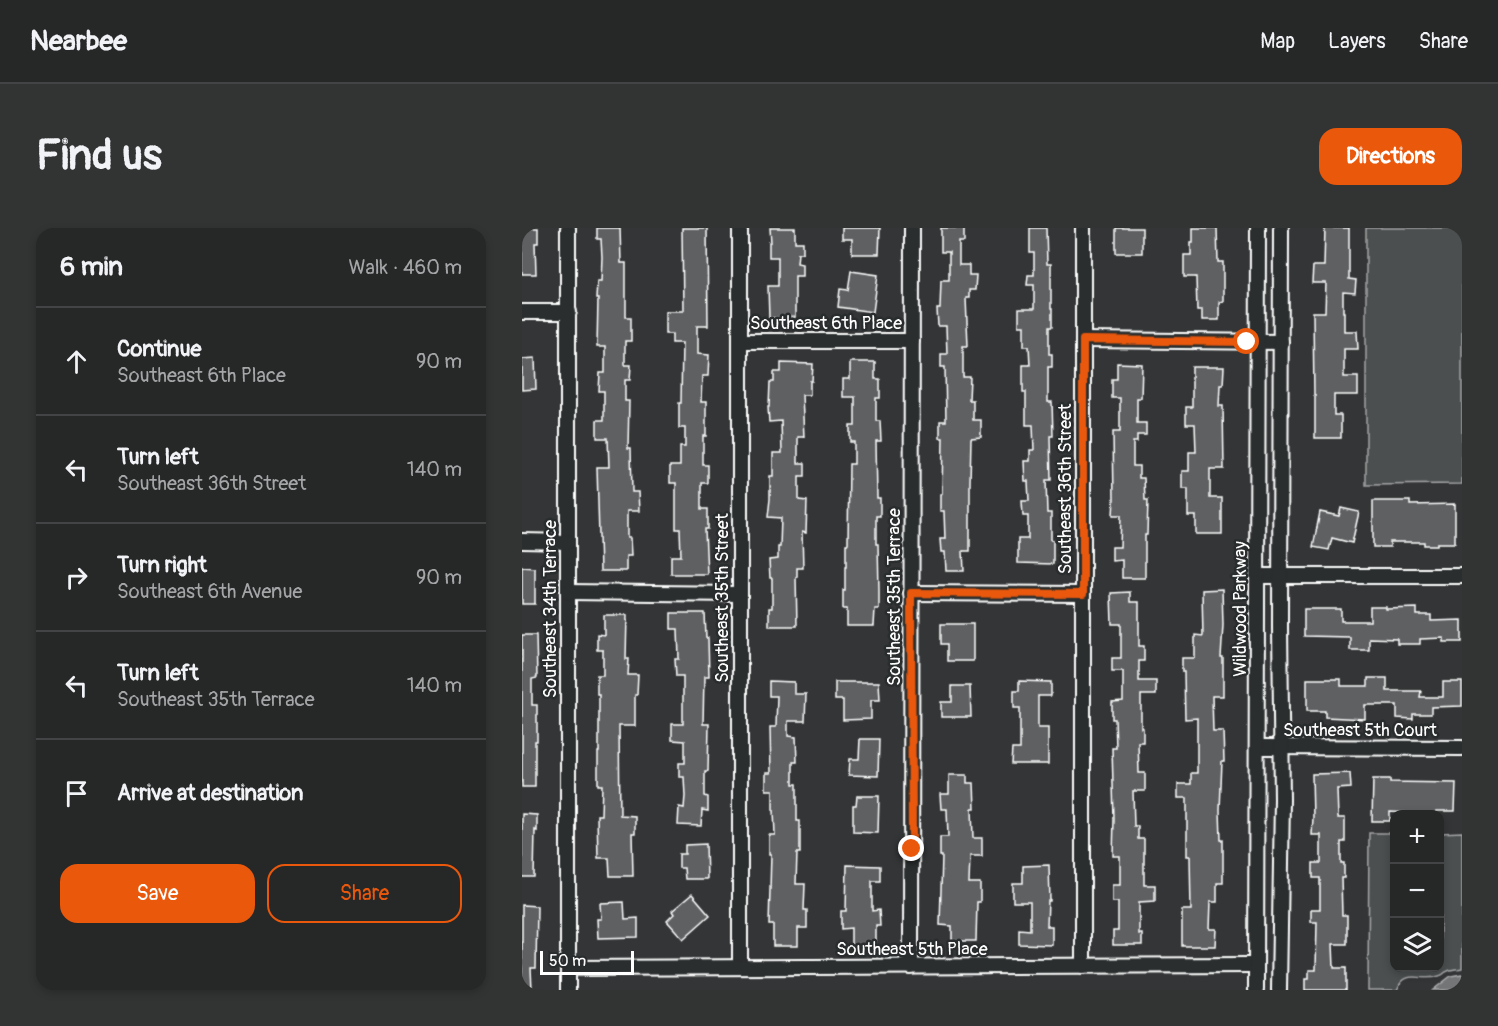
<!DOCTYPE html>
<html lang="en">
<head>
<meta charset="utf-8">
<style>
	:root { --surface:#262828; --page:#323434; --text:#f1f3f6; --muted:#a4a6a8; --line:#424445; --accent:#ea580c }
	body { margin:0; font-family:Pangolin,sans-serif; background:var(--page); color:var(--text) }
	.controls { position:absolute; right:18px; bottom:18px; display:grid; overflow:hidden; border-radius:12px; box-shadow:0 3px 9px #0003 }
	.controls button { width:54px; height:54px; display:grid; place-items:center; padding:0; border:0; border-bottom:2px solid var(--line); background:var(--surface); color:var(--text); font:30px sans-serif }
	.scale { position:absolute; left:18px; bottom:15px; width:94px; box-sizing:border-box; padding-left:6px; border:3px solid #fff; border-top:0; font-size:16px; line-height:21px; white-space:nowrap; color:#fff; -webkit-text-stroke:4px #2a2d2e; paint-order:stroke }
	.stop { position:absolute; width:18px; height:18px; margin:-14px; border:4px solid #ea580c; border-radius:50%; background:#fff }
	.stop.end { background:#ea580c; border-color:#fff; box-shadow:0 2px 6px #0008 }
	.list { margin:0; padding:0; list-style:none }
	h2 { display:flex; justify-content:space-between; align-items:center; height:78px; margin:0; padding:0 24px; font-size:26px }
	h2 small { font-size:20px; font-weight:400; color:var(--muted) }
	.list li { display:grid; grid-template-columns:39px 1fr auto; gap:18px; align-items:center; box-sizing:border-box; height:108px; padding:0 24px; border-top:2px solid var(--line) }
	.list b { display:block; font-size:22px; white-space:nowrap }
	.list p { margin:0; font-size:20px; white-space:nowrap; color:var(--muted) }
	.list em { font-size:20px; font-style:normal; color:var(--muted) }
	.actions { display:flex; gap:12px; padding:18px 24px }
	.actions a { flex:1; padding:14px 0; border:2px solid var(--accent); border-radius:18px; text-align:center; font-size:21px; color:var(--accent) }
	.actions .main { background:var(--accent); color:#fff }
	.icon { flex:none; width:33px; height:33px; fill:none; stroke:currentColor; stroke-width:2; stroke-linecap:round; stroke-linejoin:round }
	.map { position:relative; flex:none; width:940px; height:762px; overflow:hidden; border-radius:18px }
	header { display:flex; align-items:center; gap:36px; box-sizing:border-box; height:84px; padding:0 30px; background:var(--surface); border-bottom:2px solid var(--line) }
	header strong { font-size:28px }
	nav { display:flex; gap:33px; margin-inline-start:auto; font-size:21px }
	.intro { display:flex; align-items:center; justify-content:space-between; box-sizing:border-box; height:144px; padding:0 36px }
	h1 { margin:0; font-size:42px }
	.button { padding:15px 27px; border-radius:18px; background:var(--accent); color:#fff; font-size:21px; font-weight:700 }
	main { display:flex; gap:36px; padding:0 36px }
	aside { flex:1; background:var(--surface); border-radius:18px; box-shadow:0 3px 9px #0003 }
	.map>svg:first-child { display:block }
</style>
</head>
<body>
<header>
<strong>Nearbee</strong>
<nav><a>Map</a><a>Layers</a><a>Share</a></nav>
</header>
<div class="intro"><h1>Find us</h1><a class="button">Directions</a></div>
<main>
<aside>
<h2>6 min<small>Walk · 460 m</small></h2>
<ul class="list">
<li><svg class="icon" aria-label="ahead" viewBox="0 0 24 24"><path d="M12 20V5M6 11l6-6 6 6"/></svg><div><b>Continue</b><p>Southeast 6th Place</p></div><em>90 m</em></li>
<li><svg class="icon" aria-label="left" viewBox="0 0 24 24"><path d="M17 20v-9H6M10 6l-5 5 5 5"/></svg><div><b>Turn left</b><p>Southeast 36th Street</p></div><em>140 m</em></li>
<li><svg class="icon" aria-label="right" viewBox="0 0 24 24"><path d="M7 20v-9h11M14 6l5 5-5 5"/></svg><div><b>Turn right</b><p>Southeast 6th Avenue</p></div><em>90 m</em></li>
<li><svg class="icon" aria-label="left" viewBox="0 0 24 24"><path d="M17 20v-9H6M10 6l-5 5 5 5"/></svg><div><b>Turn left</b><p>Southeast 35th Terrace</p></div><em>140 m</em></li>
<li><svg class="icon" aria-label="arrive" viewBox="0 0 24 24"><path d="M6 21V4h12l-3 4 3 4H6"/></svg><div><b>Arrive at destination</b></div></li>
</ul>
<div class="actions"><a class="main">Save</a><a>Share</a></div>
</aside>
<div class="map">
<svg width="940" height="762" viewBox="0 0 940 762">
	<rect width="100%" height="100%" fill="#333536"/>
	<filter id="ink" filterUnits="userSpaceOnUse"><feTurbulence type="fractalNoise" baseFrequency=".0167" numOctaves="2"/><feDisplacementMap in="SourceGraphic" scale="12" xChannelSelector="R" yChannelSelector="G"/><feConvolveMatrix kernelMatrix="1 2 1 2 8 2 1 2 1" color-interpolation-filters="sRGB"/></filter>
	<g filter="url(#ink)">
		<g fill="#4c4f50" stroke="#a6a7a8" stroke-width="1.5">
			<polygon points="844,0 940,0 940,256 844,257"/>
			<path d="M940 604V740C936 741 930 741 926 743 919 746 924 746 917 748 900 755 884 739 875 762H846L847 605H872V740H918V605Z"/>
		</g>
		<polygon fill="#737576" stroke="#abacad" stroke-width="1.5" points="940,746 940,762 911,762 929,748"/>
		<g fill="#5f6162" stroke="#fff" stroke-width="1.5">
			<polygon points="0,0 16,0 16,15 13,15 14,46 0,46"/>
			<polygon points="75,0 98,0 99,35 104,35 104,89 109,89 109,113 103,113 103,137 109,137 108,152 103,152 103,173 107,173 106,220 109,220 110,264 116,264 117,283 105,283 105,310 108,310 109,328 104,328 104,343 78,343 75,239 87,239 86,210 75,210 75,192 82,192 82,163 77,163 78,145 83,145 83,119 75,119 76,71 74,71 75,53 79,53 80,29 79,11 75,11"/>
			<polygon points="160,0 185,0 186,98 175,98 175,126 187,127 186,148 180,148 179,174 184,174 184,208 181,208 181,237 186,237 186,255 180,255 180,281 186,281 186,301 183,301 185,346 149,346 149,328 159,328 158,301 154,301 154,255 148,255 148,238 158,238 158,219 163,219 163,200 157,200 157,175 159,175 160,115 150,115 150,106 143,106 143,83 161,83"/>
			<polygon points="248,0 273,0 273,14 281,14 281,25 276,25 275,35 280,36 280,48 273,48 273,89 247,90 246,58 256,58 256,29 247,29 247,14 249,14"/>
			<polygon points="320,0 358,0 357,26 330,26 330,11 320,11"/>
			<polygon points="419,0 442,0 442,14 437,14 437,37 447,37 447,47 454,47 453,62 447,62 447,70 444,70 446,118 441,118 441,149 448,149 447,172 451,172 451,192 459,192 459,209 449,210 448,254 448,323 441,323 442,343 424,343 423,324 419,324 418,311 423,311 422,283 418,283 418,266 420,266 421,210 418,210 418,193 424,193 423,139 419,139 419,126 425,126 424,98 416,98 415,81 418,81 419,52 427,52 427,24 419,24"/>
			<polygon points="508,0 524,0 525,36 529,36 529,81 530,81 530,99 527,99 527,126 530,126 530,139 526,139 526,174 530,174 531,208 528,208 529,252 524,252 525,285 529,285 529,312 531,312 531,336 496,335 496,311 506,311 506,288 501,288 500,273 507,273 506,253 503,253 502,233 508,233 508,222 512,222 511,197 504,197 504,164 501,164 501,137 508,137 507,118 502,118 502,98 497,98 497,81 512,81 512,57 505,57 506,47 512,47 512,25 508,25"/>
			<rect x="594" y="0" width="26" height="25"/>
			<polygon points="671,0 695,0 696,34 701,34 701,73 697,74 697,92 680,92 680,82 675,82 674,49 662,49 662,27 669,27 669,14 671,14"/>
			<polygon points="803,0 827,0 827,51 834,52 833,65 821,64 821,84 822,84 822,103 835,103 836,121 822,121 822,149 836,149 836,167 812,167 812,187 819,187 819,210 793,210 793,167 792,167 791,84 803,84 804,55 790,55 791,38 802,38"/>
			<polygon points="329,43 356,47 351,84 316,79 318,61 326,62"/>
			<polygon points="13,130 14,161 0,162 0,131"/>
			<polygon points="328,134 353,134 353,151 358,151 358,170 354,170 354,193 358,193 359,213 354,213 355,270 358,270 358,288 354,288 354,316 356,316 357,363 357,381 353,381 352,398 325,398 325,381 321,381 321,362 323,362 323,339 324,339 324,316 326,316 327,236 332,236 332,214 328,214 328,198 333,198 333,169 321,169 321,151 328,151"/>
			<polygon points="259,135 291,136 290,153 288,153 288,167 280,167 282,209 276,209 276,235 283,235 283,248 277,248 277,272 285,273 284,305 280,304 281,340 275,340 275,349 274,349 275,398 247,398 247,380 250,380 250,350 248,350 247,332 256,331 256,319 258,319 259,290 246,289 248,271 248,248 251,248 251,225 260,225 259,193 247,194 246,179 247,179 248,154 252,154 252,144 259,144"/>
			<polygon points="595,135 620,136 619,170 615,170 615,195 624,195 624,207 615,207 615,214 611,214 611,238 617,238 617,250 622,250 623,272 626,272 625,307 623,307 623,350 600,350 600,332 590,333 590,319 598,319 599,287 591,287 592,271 591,204 598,204 598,170 590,170 590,151 595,151"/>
			<polygon points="670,139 702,139 701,157 698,157 697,178 701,178 702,241 688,241 688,270 700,270 700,306 674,306 674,288 666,288 666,261 660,261 660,243 667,243 667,224 674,224 673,196 664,196 664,179 670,179"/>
			<polygon points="851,273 888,273 888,277 933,276 933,315 915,315 915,317 902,317 902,314 868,314 868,319 851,319"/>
			<polygon points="819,280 837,284 830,315 810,310 807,322 791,319 798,284 817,288"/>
			<polygon points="0,339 13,340 13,376 0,376"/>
			<polygon points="700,361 701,397 699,430 701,430 701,468 690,468 691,503 701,503 702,533 700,533 698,582 699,612 701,612 701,655 695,655 695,674 688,674 687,701 694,701 693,718 660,718 660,682 669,682 668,628 665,628 665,570 656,570 656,556 669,556 669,545 675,545 675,490 663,491 662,444 660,444 660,430 673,430 673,407 681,408 680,362"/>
			<polygon points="608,364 608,374 617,374 617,418 622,418 622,433 617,433 617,453 634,453 634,467 619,467 619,500 621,500 621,514 616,514 617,545 623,545 623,563 611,563 612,598 616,598 616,611 622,611 622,657 633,657 633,673 617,674 617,706 620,706 620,717 591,717 591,703 596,703 596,674 590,674 590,657 598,657 598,628 591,628 592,591 590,520 594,520 593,491 590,491 590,474 601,473 601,443 590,443 590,430 599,430 599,396 590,396 589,365"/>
			<polygon points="848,379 864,379 864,381 895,380 895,387 909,387 909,393 940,392 940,414 922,414 922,410 898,411 898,416 875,416 875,411 847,410 847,422 828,422 828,409 782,408 782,381 819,381 819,393 848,393"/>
			<polygon points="149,385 183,385 184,410 186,410 187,449 182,449 181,496 187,496 186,543 183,543 183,568 186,569 186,583 180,582 179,598 156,597 157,579 162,580 163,568 162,549 157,549 157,535 163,535 163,513 150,512 150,496 161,496 161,448 154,448 153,431 157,431 156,401 149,401"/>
			<polygon points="82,387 105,387 104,431 107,431 106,447 116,447 115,467 113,467 113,498 97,498 98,587 113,588 113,605 110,605 111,648 88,648 87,630 76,630 75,587 79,587 80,557 76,557 76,524 77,524 77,466 75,466 75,447 81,447 81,422 75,422 75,406 82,407"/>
			<polygon points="419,396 451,396 451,433 425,433 425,416 419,416"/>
			<polygon points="0,407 14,407 15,450 10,451 10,477 15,477 15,513 13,513 13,559 0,559"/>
			<polygon points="846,450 865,450 865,463 899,463 898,469 921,469 921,454 940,454 940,478 909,479 909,486 891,486 891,491 875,490 875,477 843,477 843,491 803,489 803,483 785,483 785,451 819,451 819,458 846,458"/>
			<polygon points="247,453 272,454 272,466 284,466 283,493 266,493 266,508 274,509 275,534 271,534 271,556 275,556 275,593 278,593 278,625 275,625 274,656 283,656 282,682 285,682 285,700 276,700 276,718 251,718 251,697 247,697 249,626 247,626 247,607 253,607 252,582 251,582 251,562 244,562 244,545 249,545 248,499 254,499 255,468 247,468"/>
			<polygon points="497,453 529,454 529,468 516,468 516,500 526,500 526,536 489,536 490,521 498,521 498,480 492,480 492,463 497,463"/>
			<polygon points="313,454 357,454 358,472 349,472 349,491 321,492 321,472 313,472"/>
			<polygon points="430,458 448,458 449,489 419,489 419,474 430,474"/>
			<polygon points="338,511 357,511 356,548 327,547 328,531 337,531"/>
			<polygon points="828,545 829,560 815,561 816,590 823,590 823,614 819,614 819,635 822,635 822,650 819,650 820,687 825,687 825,716 811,716 812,740 824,740 824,762 783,762 783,751 787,751 787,742 794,742 795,694 789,694 789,681 798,681 798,650 791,650 791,635 799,635 799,607 790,607 791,590 790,546"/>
			<polygon points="427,547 445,547 445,555 452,555 453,580 450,580 451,610 460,610 460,628 448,628 447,655 458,655 458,674 455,674 454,713 430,713 430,698 418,697 420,628 418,628 418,609 426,609 425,581 419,581 418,566 427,566"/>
			<polygon points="851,551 868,551 868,554 934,555 933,583 914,583 914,586 868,584 868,593 850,593"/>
			<polygon points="335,568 357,568 356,605 331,604 331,577 334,577"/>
			<polygon points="0,586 15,587 15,603 13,602 12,649 0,649"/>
			<polygon points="184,616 185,651 163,651 162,640 157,640 157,626 163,626 163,617"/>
			<polygon points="325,637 358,638 358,653 350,653 350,683 357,682 358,698 354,698 354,718 329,718 329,700 319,701 319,683 324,683"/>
			<polygon points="527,637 528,673 526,673 525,698 530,698 530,717 497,716 497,701 508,702 508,674 491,674 491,655 501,655 501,638"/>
			<polygon points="170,666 188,687 161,711 145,693 152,686 150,683"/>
			<polygon points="102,674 103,691 116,690 116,709 76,710 75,691 79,691 78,675"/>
			<polygon points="0,677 15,678 14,740 9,740 10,762 0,762"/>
		</g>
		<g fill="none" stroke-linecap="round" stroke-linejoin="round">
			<defs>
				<g id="minor">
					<polyline points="46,0 46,762"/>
					<polyline points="0,84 47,84"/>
					<polyline points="561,112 759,114"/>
					<polyline points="219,113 390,113"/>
					<polyline points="0,313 46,314"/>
					<polyline points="736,348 940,348"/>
					<polyline points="46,364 217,366"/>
					<polyline points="389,365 561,366"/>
					<polyline points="735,519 940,520"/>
					<polyline points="561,738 561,0"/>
					<polyline points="218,739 218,0"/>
					<polyline points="389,739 390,0"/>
					<polyline points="46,740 733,737"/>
					<polyline points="734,762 736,0"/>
					<polyline points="757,762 760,571 758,399 759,0"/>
				</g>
			</defs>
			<use href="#minor" stroke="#fff" stroke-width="18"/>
			<use href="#minor" stroke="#2a2d2e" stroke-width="14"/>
		</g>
	</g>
	<g fill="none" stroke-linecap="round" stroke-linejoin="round" filter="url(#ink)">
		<polyline stroke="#ea580c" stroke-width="8" points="390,621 389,365 561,366 561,112 725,114"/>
	</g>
	<g text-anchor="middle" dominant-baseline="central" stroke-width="5" stroke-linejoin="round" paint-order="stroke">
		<g font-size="18" fill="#fff" stroke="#2a2d2e">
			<text x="304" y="95">Southeast 6th Place</text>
			<text transform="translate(543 261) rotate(-90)">Southeast 36th Street</text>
			<text transform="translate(372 369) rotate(-90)">Southeast 35th Terrace</text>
			<text transform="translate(200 370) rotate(-90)">Southeast 35th Street</text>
			<text transform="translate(28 381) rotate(-90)">Southeast 34th Terrace</text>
			<text transform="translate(718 381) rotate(-90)">Wildwood Parkway</text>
			<text x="838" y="502">Southeast 5th Court</text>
			<text x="390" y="721">Southeast 5th Place</text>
		</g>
	</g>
</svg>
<div class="controls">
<button>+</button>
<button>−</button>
<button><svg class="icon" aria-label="layers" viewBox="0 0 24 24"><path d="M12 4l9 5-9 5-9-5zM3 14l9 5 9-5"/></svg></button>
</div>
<div class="scale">50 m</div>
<div class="stop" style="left:725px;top:114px"></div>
<div class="stop end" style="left:390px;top:621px"></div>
</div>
</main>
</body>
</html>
